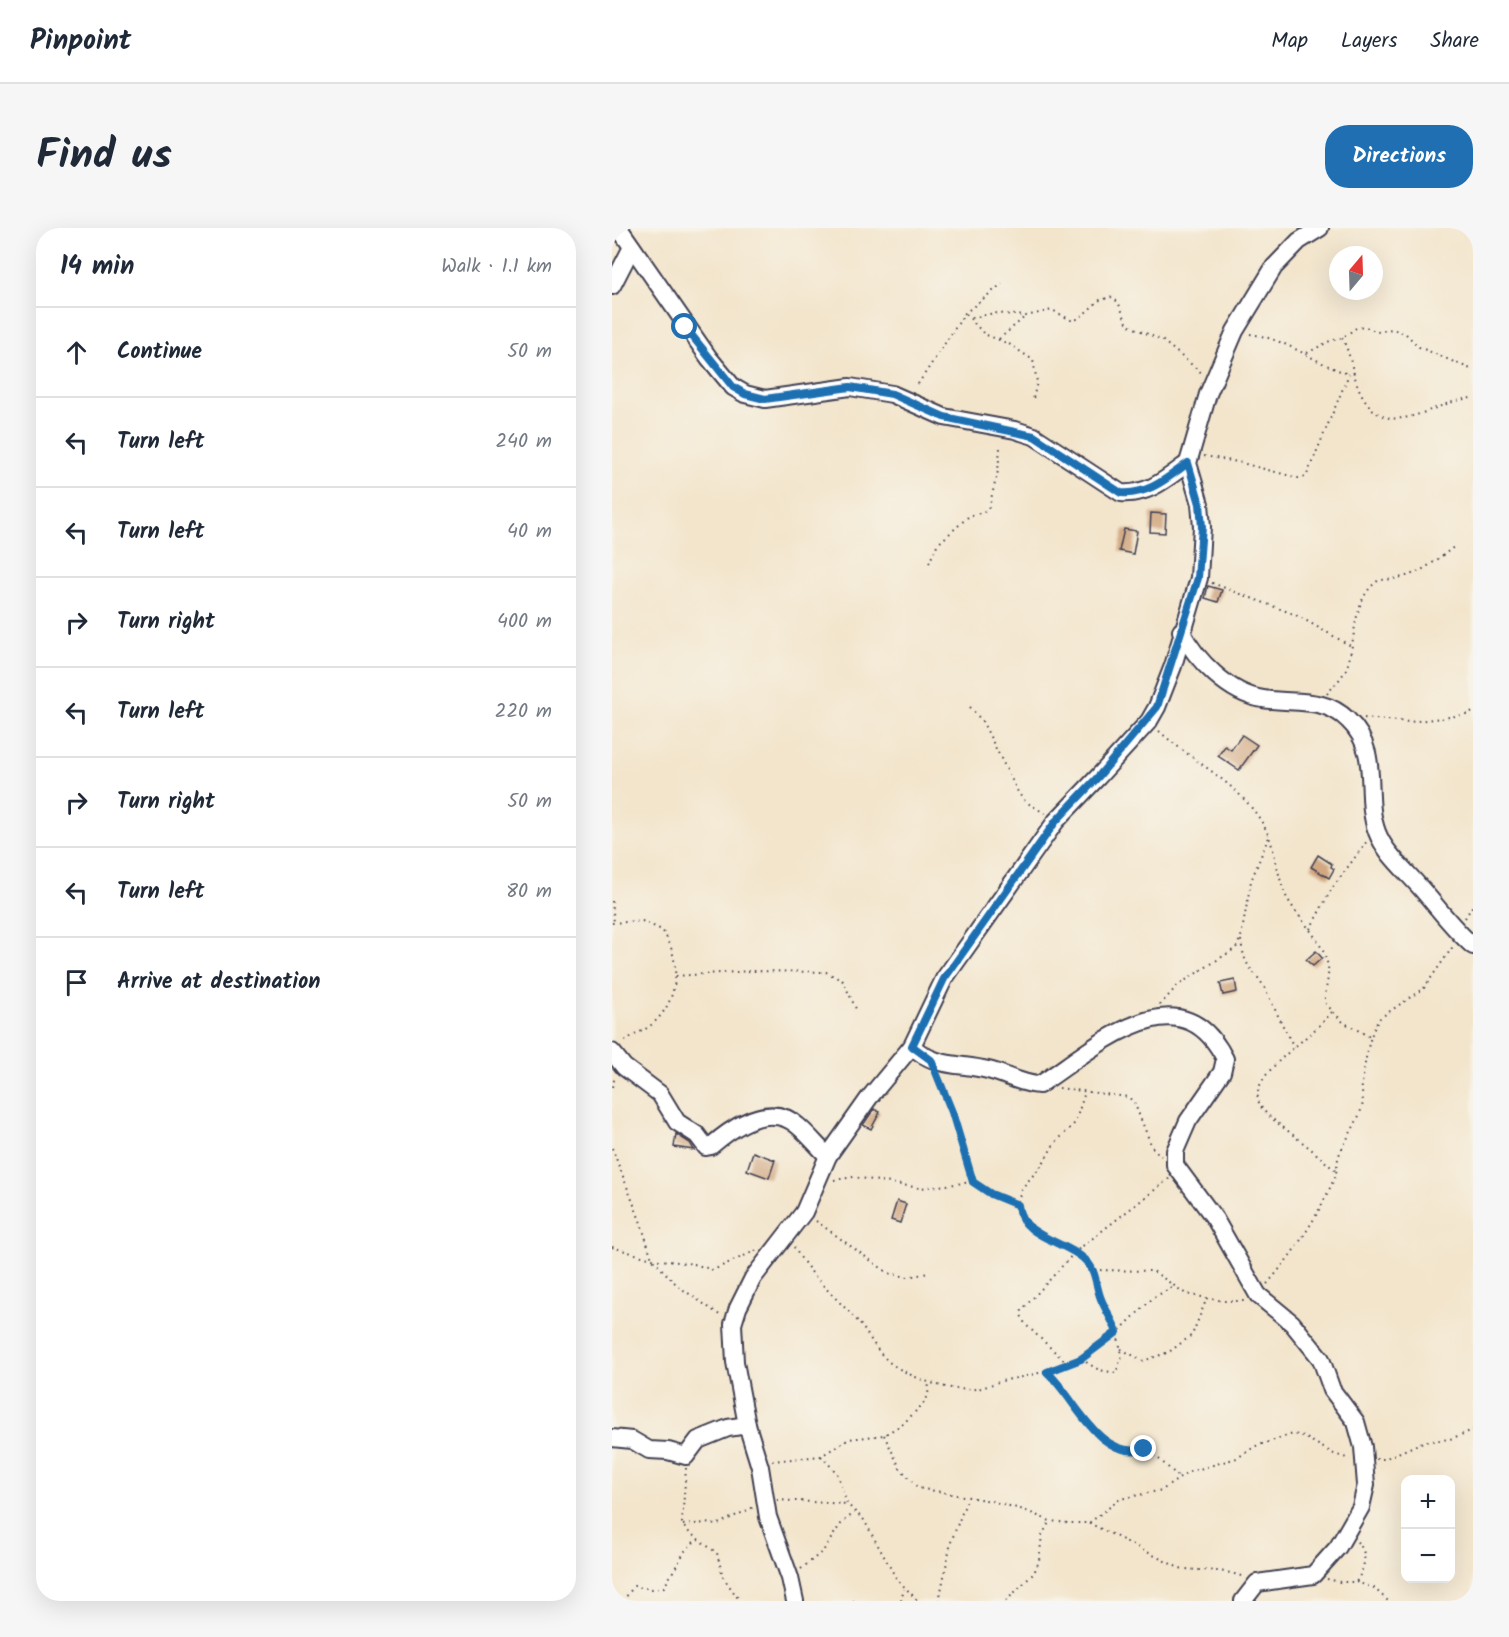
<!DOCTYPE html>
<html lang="en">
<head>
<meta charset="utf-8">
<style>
	:root { --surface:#fff; --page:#f6f6f7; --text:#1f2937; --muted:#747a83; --line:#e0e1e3; --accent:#1f6fb2 }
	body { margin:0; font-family:Kalam,sans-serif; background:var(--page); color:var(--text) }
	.controls { position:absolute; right:18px; bottom:18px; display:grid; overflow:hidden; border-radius:12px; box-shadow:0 6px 24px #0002 }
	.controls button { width:54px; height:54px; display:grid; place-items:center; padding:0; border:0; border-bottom:2px solid var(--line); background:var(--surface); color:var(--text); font:30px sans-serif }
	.compass { position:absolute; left:717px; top:18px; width:54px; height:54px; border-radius:50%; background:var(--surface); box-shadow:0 6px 24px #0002; rotate:19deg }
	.stop { position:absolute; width:18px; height:18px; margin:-14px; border:4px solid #1f6fb2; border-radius:50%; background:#fff }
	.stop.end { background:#1f6fb2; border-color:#fff; box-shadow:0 2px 6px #0008 }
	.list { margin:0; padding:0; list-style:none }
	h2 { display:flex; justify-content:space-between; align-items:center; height:78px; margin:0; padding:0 24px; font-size:26px }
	h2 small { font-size:20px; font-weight:400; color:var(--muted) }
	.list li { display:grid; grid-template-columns:39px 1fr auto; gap:18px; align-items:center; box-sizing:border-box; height:90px; padding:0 24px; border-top:2px solid var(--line) }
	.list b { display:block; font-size:22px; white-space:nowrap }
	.list em { font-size:20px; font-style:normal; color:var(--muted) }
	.icon { flex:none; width:33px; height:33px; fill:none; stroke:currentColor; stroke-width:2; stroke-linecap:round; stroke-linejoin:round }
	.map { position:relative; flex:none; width:861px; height:1373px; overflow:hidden; border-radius:24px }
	header { display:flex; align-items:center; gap:36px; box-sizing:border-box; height:84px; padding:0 30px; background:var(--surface); border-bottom:2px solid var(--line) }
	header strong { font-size:28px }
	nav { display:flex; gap:33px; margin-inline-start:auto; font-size:21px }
	.intro { display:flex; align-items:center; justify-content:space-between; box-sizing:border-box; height:144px; padding:0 36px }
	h1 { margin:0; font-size:42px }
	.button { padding:15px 27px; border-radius:24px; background:var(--accent); color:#fff; font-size:21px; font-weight:700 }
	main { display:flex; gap:36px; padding:0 36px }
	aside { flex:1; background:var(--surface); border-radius:24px; box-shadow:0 6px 24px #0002 }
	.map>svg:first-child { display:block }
</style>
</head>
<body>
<header>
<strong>Pinpoint</strong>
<nav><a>Map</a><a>Layers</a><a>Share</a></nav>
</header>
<div class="intro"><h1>Find us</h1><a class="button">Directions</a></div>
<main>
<aside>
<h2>14 min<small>Walk · 1.1 km</small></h2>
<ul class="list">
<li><svg class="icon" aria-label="ahead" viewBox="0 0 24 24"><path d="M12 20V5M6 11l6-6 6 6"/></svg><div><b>Continue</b></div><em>50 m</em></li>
<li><svg class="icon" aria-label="left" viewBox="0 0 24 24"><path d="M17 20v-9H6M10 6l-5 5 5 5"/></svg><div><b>Turn left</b></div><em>240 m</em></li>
<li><svg class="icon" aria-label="left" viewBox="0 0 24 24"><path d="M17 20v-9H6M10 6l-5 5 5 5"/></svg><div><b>Turn left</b></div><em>40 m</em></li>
<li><svg class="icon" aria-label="right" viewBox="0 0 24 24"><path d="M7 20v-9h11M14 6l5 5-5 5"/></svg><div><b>Turn right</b></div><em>400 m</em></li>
<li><svg class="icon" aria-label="left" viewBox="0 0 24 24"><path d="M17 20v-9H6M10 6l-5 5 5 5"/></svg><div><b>Turn left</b></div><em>220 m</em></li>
<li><svg class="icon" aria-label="right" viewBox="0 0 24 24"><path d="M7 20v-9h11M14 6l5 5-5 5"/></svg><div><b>Turn right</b></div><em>50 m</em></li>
<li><svg class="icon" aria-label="left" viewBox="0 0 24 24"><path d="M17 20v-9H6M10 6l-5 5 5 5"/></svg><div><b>Turn left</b></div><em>80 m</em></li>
<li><svg class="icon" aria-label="arrive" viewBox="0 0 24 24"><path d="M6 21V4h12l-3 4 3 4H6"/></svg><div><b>Arrive at destination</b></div></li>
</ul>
</aside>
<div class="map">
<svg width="861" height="1373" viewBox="0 0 861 1373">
	<rect width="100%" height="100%" fill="#f7f3e8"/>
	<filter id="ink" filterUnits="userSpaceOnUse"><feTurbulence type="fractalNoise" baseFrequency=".0167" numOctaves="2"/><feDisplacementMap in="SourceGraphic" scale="12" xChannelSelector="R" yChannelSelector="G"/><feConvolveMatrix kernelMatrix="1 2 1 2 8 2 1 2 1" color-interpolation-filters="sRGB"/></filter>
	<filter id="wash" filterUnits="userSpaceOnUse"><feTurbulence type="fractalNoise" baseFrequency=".008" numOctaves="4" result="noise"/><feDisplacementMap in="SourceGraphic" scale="24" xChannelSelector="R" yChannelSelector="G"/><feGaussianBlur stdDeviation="1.35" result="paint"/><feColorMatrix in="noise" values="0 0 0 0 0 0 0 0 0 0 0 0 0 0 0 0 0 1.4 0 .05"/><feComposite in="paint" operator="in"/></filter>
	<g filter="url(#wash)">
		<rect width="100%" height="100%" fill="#f3e5cc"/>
		<g id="blocks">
			<g fill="#d2a882">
				<polygon points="539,285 554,286 553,305 538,304"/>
				<polygon points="512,301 525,303 521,326 507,323"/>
				<polygon points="596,358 610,362 606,374 593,370"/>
				<polygon points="630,507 645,517 627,542 606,528 613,518 619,522"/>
				<polygon points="706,627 720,636 719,639 722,641 717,650 699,639"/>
				<polygon points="704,723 710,730 701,738 694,732"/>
				<polygon points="623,752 625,764 611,767 608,755"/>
				<polygon points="262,881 268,884 259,901 251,897"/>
				<polygon points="64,906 78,915 82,922 62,919"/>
				<polygon points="141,924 163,932 157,950 135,942"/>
				<polygon points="285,973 294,976 288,995 279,992"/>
			</g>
		</g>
	</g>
	<g filter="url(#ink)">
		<use href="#blocks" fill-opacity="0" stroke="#413f51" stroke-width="1.5"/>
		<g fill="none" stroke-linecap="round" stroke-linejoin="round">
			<defs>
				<g id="minor">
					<path d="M7 0 97 130 121 159 133 166 153 171 238 159 280 166 332 189 403 202 422 208 509 265C537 267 555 250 576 235"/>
					<polyline points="0,58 20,19"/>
					<path d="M569 403C584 432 617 466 651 471 681 476 712 468 736 492 770 524 751 567 765 604 773 625 792 641 806 657 825 678 840 700 861 718"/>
					<path d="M300 818C322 840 348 835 376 842 393 846 409 856 427 857 480 823 567 739 613 831L610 844 576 893 563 923V937L603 991 646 1067 680 1095 709 1131 720 1162 744 1194 751 1219 754 1257 749 1279 726 1319 701 1347 645 1355 631 1373"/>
					<path d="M0 824 12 839 48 866 65 894 85 907 94 919 99 918C122 898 158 873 186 898 197 907 206 919 216 928"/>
					<polyline points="0,1210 20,1212 37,1222 56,1223 74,1228 86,1212 116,1200 135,1197"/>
					<polyline points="183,1373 178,1350 156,1289 148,1239 135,1197 123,1134 121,1096 126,1080 141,1050 192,984 216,928 257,870 300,818 332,751 444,593 486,549 537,493 545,479 561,438 587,350 590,299 588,276 576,235 596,166 623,103 662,39 687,13 708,0"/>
				</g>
			</defs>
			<use href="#minor" stroke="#413f51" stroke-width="20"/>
			<g stroke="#413f51" stroke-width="2" stroke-dasharray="1.5 4.5" stroke-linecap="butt">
				<polyline points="354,86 372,106 397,116 421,132 425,154 421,171"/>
				<polyline points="360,90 382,85 414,88 440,82 459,92 466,91 488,72 499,69 506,74 516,97 551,113 591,146"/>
				<path d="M638 106C676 111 702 135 737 146"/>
				<path d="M730 110C740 128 740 149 750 167 777 217 821 172 861 170"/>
				<polyline points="387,111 414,88"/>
				<polyline points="695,125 718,113 730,110 744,100 754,99 765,104 780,101 793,105 807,119 861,142"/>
				<polyline points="306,156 353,85 390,56"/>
				<polyline points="592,228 626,234 686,250 694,249 737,146"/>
				<polyline points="317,335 325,317 357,288 372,284 377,279 386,243 388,220"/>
				<polyline points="600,355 684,387 739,418"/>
				<path d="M715 466C722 457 731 449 735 439 745 409 739 371 767 352 802 351 816 339 843 318"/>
				<polyline points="358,479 370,493 407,566 414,574 434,586"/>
				<polyline points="752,490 798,494 852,487 861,483"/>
				<path d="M547 503C582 535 628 555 652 598 664 620 664 645 674 668 686 691 708 708 715 734 719 748 712 761 713 775L731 794 758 809"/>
				<polyline points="0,673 2,695"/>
				<polyline points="853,690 861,677"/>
				<path d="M0 695 30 693 50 702C70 731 68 774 39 797 30 804 19 808 10 815"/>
				<polyline points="698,701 719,662 755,613"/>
				<path d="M629 712C633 746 644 740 655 765 664 783 672 801 682 819"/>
				<polyline points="64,748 139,743 214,744 231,753 245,783"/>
				<polyline points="548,777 566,757 624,720 629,709 639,653 657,608"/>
				<path d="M720 784C704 803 683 817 666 834 624 875 655 885 686 911 700 921 712 933 725 944"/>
				<polyline points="325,846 341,883 361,954 379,966 406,977"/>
				<polyline points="0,859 3,849"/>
				<polyline points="447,860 516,869 522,874 540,919 549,928"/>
				<polyline points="0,920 29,995 40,1031 66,1058 109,1088"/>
				<polyline points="222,952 242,949 308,960 361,954"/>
				<polyline points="204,993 276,1045 295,1049 317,1045"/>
				<polyline points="0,1019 40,1031 82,1036 101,1042 145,1022"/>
				<path d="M182 1019C197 1046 220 1066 241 1088 256 1103 263 1124 281 1137 303 1151 337 1164 363 1161 374 1160 383 1154 394 1152 443 1143 465 1135 505 1105L488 1070 484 1050 476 1034 463 1024 429 1007 406 983V972L410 960 430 937 442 916 463 895 473 864"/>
				<polyline points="482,1042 541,1043 574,1066 611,1073 635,1073"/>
				<path d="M655 1056C683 1024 705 990 722 951 726 943 724 933 728 925 735 909 745 896 750 879 752 871 749 864 750 856 753 836 756 806 768 790L812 760 842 717"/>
				<polyline points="509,1121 531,1133 557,1124 580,1107 595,1070"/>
				<polyline points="469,1131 487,1142 504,1145 510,1127 505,1105 542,1069 563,1058"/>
				<polyline points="456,1136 413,1096 409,1087 410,1082 463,1024 558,950"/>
				<polyline points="435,1144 491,1212 513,1223 537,1222 569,1251"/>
				<polyline points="272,1207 288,1240 306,1260 379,1273 412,1282 438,1293 456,1295 477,1295 508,1271 550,1262 577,1244 625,1230 644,1218 681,1206 691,1208 722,1226 738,1231"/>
				<polyline points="209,1228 225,1245 235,1276 252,1292 284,1350 306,1373"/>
				<polyline points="764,1231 772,1231 811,1214 838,1211 861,1202"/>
				<polyline points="160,1233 209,1228 237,1211 272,1207 291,1196 311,1176 316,1168 317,1153"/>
				<polyline points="74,1240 70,1295 74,1302 105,1325 111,1349 128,1373"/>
				<polyline points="165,1272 235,1276"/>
				<path d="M477 1295 567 1340C591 1344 608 1340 632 1349"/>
				<polyline points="71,1297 94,1295 104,1297 142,1279"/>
				<polyline points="189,1341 211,1323 228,1297 244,1283"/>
				<path d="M715 1351 728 1354H744C753 1340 757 1324 744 1313"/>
				<polyline points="744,1354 762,1360 776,1373"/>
				<polyline points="11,1373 22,1358 40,1361 52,1359 73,1323 85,1311"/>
				<polyline points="241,1373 242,1373"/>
				<polyline points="289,1373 292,1361"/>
				<polyline points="327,1373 339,1314 356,1269"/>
				<polyline points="394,1373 422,1345 427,1333 430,1307 438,1293"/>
			</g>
			<use href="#minor" stroke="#fff" stroke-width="16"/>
		</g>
	</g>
	<g fill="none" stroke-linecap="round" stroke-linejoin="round" filter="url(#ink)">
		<path stroke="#1f6fb2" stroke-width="8" d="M73 99 121 159 133 166 153 171 238 159 280 166 332 189 422 208 509 265C537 267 555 250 576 235L588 276 590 299 586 350 545 479 486 549 444 593 332 751 300 818 319 832 340 884 361 954 379 966 406 977C408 1008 452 1013 471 1030 485 1041 483 1057 489 1071 494 1083 501 1093 505 1104L469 1131 435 1144C464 1170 486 1233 532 1221"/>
	</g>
</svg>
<div class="controls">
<button>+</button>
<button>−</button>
</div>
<svg class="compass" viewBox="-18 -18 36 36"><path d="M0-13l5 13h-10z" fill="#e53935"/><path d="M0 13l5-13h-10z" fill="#747a83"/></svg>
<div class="stop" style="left:73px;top:99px"></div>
<div class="stop end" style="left:532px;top:1221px"></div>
</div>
</main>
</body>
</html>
